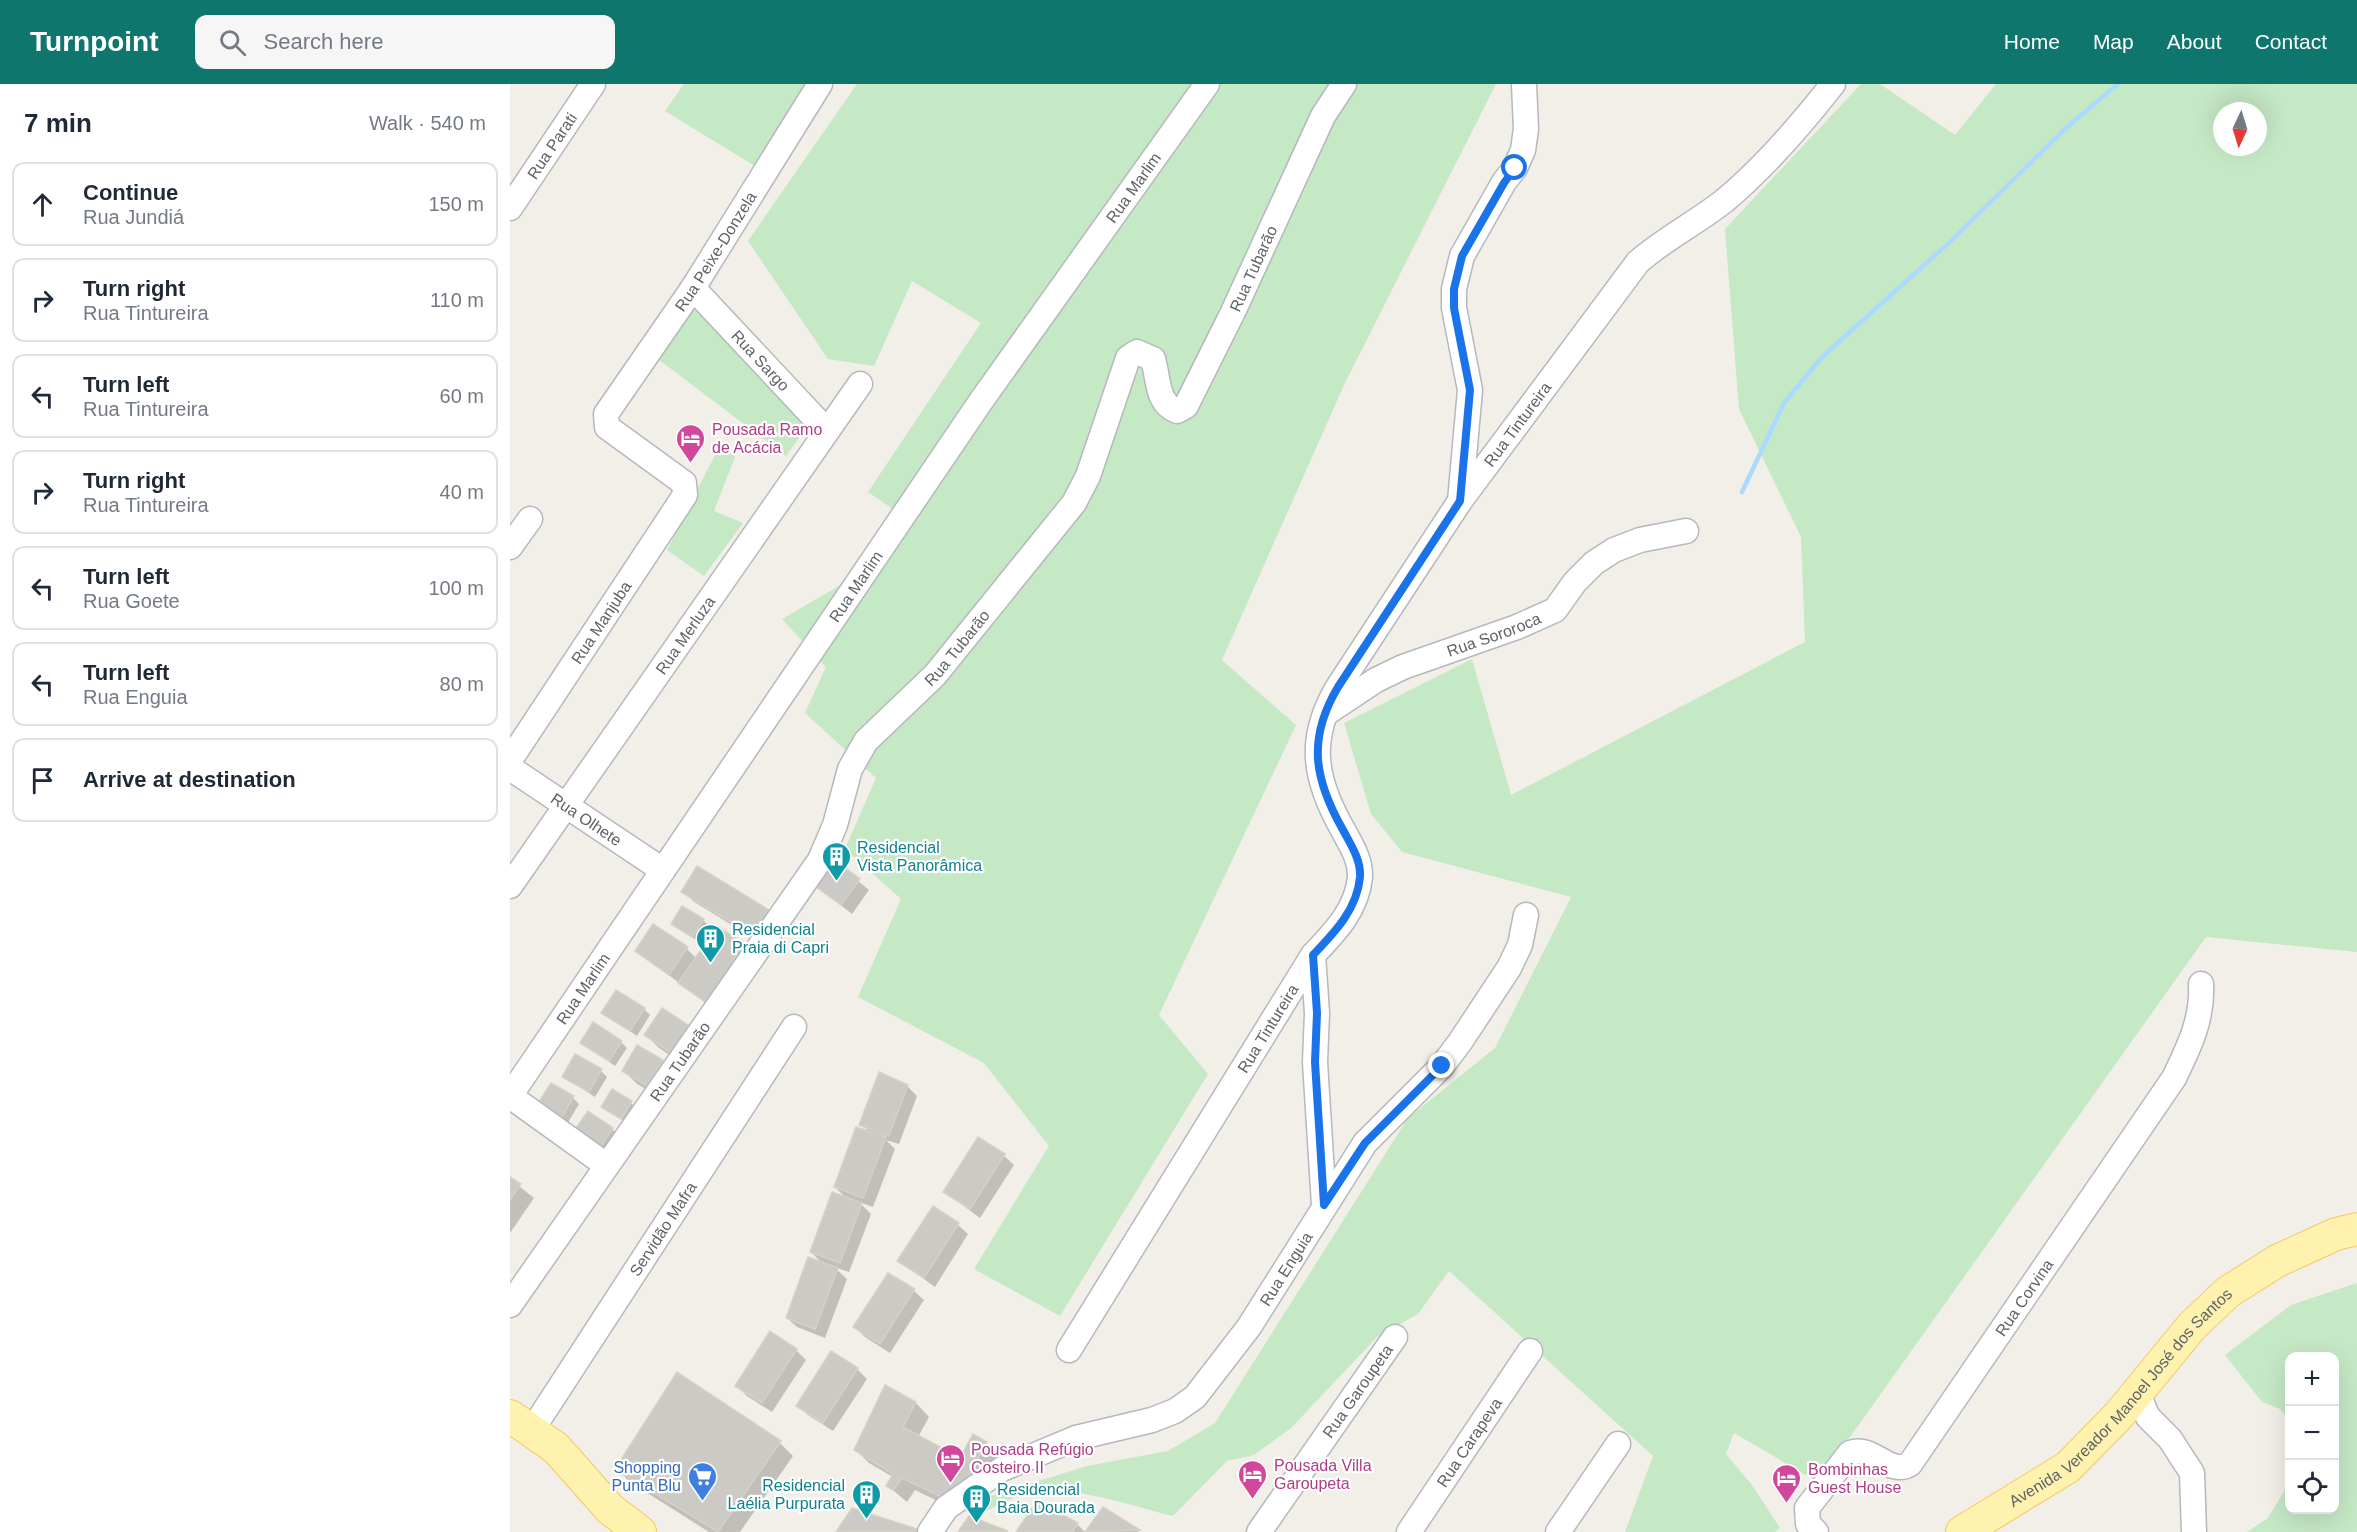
<!DOCTYPE html>
<html lang="en">
<head>
<meta charset="utf-8">
<style>
	:root { --surface:#fff; --page:#f6f6f7; --text:#1f2937; --muted:#747a83; --line:#e0e1e3; --accent:#0f766e }
	body { margin:0; font-family:Arial,sans-serif; background:var(--page); color:var(--text) }
	.controls { position:absolute; right:18px; bottom:18px; display:grid; overflow:hidden; border-radius:12px; box-shadow:0 6px 24px #0002 }
	.controls button { width:54px; height:54px; display:grid; place-items:center; padding:0; border:0; border-bottom:2px solid var(--line); background:var(--surface); color:var(--text); font:30px sans-serif }
	.compass { position:absolute; left:1703px; top:18px; width:54px; height:54px; border-radius:50%; background:var(--surface); box-shadow:0 6px 24px #0002; rotate:184deg }
	.stop { position:absolute; width:18px; height:18px; margin:-14px; border:4px solid #1a73e8; border-radius:50%; background:#fff }
	.stop.end { background:#1a73e8; border-color:#fff; box-shadow:0 2px 6px #0008 }
	.list { margin:0; padding:0; list-style:none }
	h2 { display:flex; justify-content:space-between; align-items:center; height:78px; margin:0; padding:0 24px; font-size:26px }
	h2 small { font-size:20px; font-weight:400; color:var(--muted) }
	.list li { display:grid; grid-template-columns:39px 1fr auto; gap:18px; align-items:center; box-sizing:border-box; height:84px; margin:0 12px 12px; padding:0 12px; border:2px solid var(--line); border-radius:12px }
	.list b { display:block; font-size:22px; white-space:nowrap }
	.list p { margin:0; font-size:20px; white-space:nowrap; color:var(--muted) }
	.list em { font-size:20px; font-style:normal; color:var(--muted) }
	.icon { flex:none; width:33px; height:33px; fill:none; stroke:currentColor; stroke-width:2; stroke-linecap:round; stroke-linejoin:round }
	.map { position:relative; flex:none; width:1847px; height:1448px; overflow:hidden }
	header { display:flex; align-items:center; gap:36px; box-sizing:border-box; height:84px; padding:0 30px; background:var(--accent); color:#fff }
	header strong { font-size:28px }
	nav { display:flex; gap:33px; margin-inline-start:auto; font-size:21px }
	.search { width:420px; height:54px; background:var(--page); display:flex; align-items:center; gap:15px; box-sizing:border-box; padding:0 21px; border-radius:12px; color:var(--muted); font-size:22px }
	main { display:flex }
	aside { flex:1; background:var(--surface) }
	.map>svg:first-child { display:block }
</style>
</head>
<body>
<header>
<strong>Turnpoint</strong>
<div class="search"><svg class="icon" aria-label="search" viewBox="0 0 24 24"><circle cx="10" cy="10" r="6"/><path d="M15 15l6 6"/></svg>Search here</div>
<nav><a>Home</a><a>Map</a><a>About</a><a>Contact</a></nav>
</header>
<main>
<aside>
<h2>7 min<small>Walk · 540 m</small></h2>
<ul class="list">
<li><svg class="icon" aria-label="ahead" viewBox="0 0 24 24"><path d="M12 20V5M6 11l6-6 6 6"/></svg><div><b>Continue</b><p>Rua Jundiá</p></div><em>150 m</em></li>
<li><svg class="icon" aria-label="right" viewBox="0 0 24 24"><path d="M7 20v-9h11M14 6l5 5-5 5"/></svg><div><b>Turn right</b><p>Rua Tintureira</p></div><em>110 m</em></li>
<li><svg class="icon" aria-label="left" viewBox="0 0 24 24"><path d="M17 20v-9H6M10 6l-5 5 5 5"/></svg><div><b>Turn left</b><p>Rua Tintureira</p></div><em>60 m</em></li>
<li><svg class="icon" aria-label="right" viewBox="0 0 24 24"><path d="M7 20v-9h11M14 6l5 5-5 5"/></svg><div><b>Turn right</b><p>Rua Tintureira</p></div><em>40 m</em></li>
<li><svg class="icon" aria-label="left" viewBox="0 0 24 24"><path d="M17 20v-9H6M10 6l-5 5 5 5"/></svg><div><b>Turn left</b><p>Rua Goete</p></div><em>100 m</em></li>
<li><svg class="icon" aria-label="left" viewBox="0 0 24 24"><path d="M17 20v-9H6M10 6l-5 5 5 5"/></svg><div><b>Turn left</b><p>Rua Enguia</p></div><em>80 m</em></li>
<li><svg class="icon" aria-label="arrive" viewBox="0 0 24 24"><path d="M6 21V4h12l-3 4 3 4H6"/></svg><div><b>Arrive at destination</b></div></li>
</ul>
</aside>
<div class="map">
<svg width="1847" height="1448" viewBox="0 0 1847 1448">
	<rect width="100%" height="100%" fill="#f1efe8"/>
	<g fill="#c5e8c5" fill-rule="evenodd">
		<polygon points="174,0 307,0 253,87 155,27"/>
		<polygon points="347,0 986,0 834,301 712,576 786,641 649,931 698,990 550,1232 464,1185 539,1062 474,979 348,913 391,815 335,765 366,694 295,629 316,583 272,535 372,477 396,434 358,408 471,239 402,197 364,282 318,275 238,157"/>
		<path d="M1351 0H1370L1445 51 1486 0H1847V868L1696 853 1308 1398 1224 1349 1216 1370 1242 1401 1270 1444 1265 1448H1115L1143 1372 939 1187 908 1230 868 1252 781 1344 744 1371 717 1377 663 1432C627 1423 557 1400 522 1407 504 1411 485 1424 467 1431L456 1426 464 1417 577 1382 658 1367 705 1339 898 1034 985 964 1061 813 892 768 861 730 834 639 962 575 1001 711 1295 558 1291 453 1229 325 1215 145ZM1712 27H1748V63H1712Z"/>
		<polygon points="182,221 298,341 276,372 148,275"/>
		<polygon points="211,359 225,373 204,427 233,439 194,492 157,466"/>
		<polygon points="1847,1199 1847,1448 1737,1448 1758,1434 1779,1399 1780,1426 1824,1426 1824,1272 1780,1272 1779,1337 1770,1325 1752,1318 1715,1271 1781,1221"/>
	</g>
	<g fill="#0003">
		<polygon points="321,775 359,806 342,830 303,799"/>
		<polygon points="188,784 258,828 268,837 254,861 183,817 173,807"/>
		<polygon points="193,836 199,842 189,858 163,840"/>
		<polygon points="207,844 234,862 247,875 210,930 127,867 177,865 186,874"/>
		<polygon points="134,925 140,931 127,952 93,929"/>
		<polygon points="152,926 177,982 149,964 136,951"/>
		<polygon points="72,958 111,958 117,964 105,982"/>
		<polygon points="152,977 165,991 151,1014 127,1000 114,987"/>
		<polygon points="91,987 97,993 85,1013 54,993"/>
		<polygon points="397,1002 407,1012 389,1060 376,1056 385,1065 363,1123 349,1118 361,1130 339,1188 324,1183 337,1195 315,1254 287,1243 277,1234 314,1181 301,1168 337,1115 325,1103 360,1049 351,1040"/>
		<polygon points="63,1014 69,1020 57,1040 36,1027"/>
		<polygon points="121,1019 123,1021 114,1037 95,1025"/>
		<polygon points="102,1045 108,1051 96,1070 72,1053"/>
		<polygon points="494,1072 504,1081 470,1134 435,1108"/>
		<polygon points="0,1095 24,1114 0,1149"/>
		<polygon points="423,1125 448,1141 458,1150 425,1203 389,1177"/>
		<polygon points="404,1207 414,1216 380,1269 355,1253 345,1243"/>
		<polygon points="286,1266 296,1276 262,1328 237,1312 227,1302"/>
		<polygon points="347,1285 357,1295 323,1347 298,1331 288,1322"/>
		<polygon points="168,1290 270,1359 283,1372 230,1448 199,1448 120,1398 107,1385"/>
		<polygon points="376,1303 406,1319 419,1333 408,1353 450,1376 476,1359 490,1372 465,1417 446,1426 405,1406 397,1418 378,1402 383,1393 359,1379 345,1365"/>
		<polygon points="527,1419 567,1440 575,1448 508,1448"/>
		<polygon points="593,1425 629,1448 576,1448"/>
		<polygon points="343,1426 409,1448 327,1448"/>
		<polygon points="460,1434 496,1448 450,1448"/>
	</g>
	<g fill="none" stroke-linecap="round" stroke-linejoin="round">
		<polyline stroke="#aadaff" stroke-width="4.5" points="1232,408 1274,319 1312,273 1441,157 1557,43 1608,0"/>
	</g>
	<g fill="#cccac5" stroke="#d6d1c6" stroke-width="1.5">
		<polygon points="320,773 350,795 331,821 301,799"/>
		<polygon points="187,782 259,826 244,852 171,808"/>
		<polygon points="172,822 194,835 182,853 161,840"/>
		<polygon points="143,840 178,863 159,891 125,867"/>
		<polygon points="207,842 235,860 196,918 168,899"/>
		<polygon points="106,906 135,924 120,947 91,929"/>
		<polygon points="152,924 181,943 163,970 134,951"/>
		<polygon points="83,938 112,957 99,977 70,959"/>
		<polygon points="127,961 153,976 137,1002 112,987"/>
		<polygon points="65,970 92,985 79,1008 52,993"/>
		<polygon points="369,988 398,1001 379,1052 349,1041"/>
		<polygon points="41,999 64,1012 51,1035 27,1021"/>
		<polygon points="102,1005 122,1017 111,1035 91,1023"/>
		<polygon points="78,1027 103,1044 89,1065 64,1047"/>
		<polygon points="346,1043 376,1053 353,1114 324,1103"/>
		<polygon points="468,1053 495,1070 460,1125 433,1108"/>
		<polygon points="0,1093 11,1100 0,1116"/>
		<polygon points="322,1108 352,1119 330,1179 300,1168"/>
		<polygon points="423,1122 449,1139 414,1194 387,1177"/>
		<polygon points="298,1173 328,1184 305,1245 276,1234"/>
		<polygon points="378,1189 405,1205 370,1260 343,1243"/>
		<polygon points="260,1247 287,1265 252,1319 225,1302"/>
		<polygon points="321,1267 348,1284 313,1339 286,1322"/>
		<polygon points="167,1288 271,1357 208,1448 105,1385"/>
		<polygon points="375,1301 406,1318 393,1343 450,1374 463,1350 477,1358 452,1404 431,1413 392,1394 383,1406 376,1402 383,1390 344,1366"/>
		<polygon points="527,1417 568,1439 562,1448 506,1448"/>
		<polygon points="593,1423 630,1446 575,1448"/>
		<polygon points="342,1424 413,1447 326,1448"/>
		<polygon points="459,1432 498,1447 448,1448"/>
	</g>
	<g fill="none" stroke-linecap="round" stroke-linejoin="round">
		<defs>
			<g id="minor">
				<path id="s1" d="M0 124 83 0"/>
				<path id="s2" d="M183 204 317 347"/>
				<polyline points="950,417 960,306 944,224 944,205 952,172 994,98 1005,84 1013,66 1016,45 1014,0"/>
				<polyline points="0,463 20,435"/>
				<path id="s3" d="M818 628 866 596 893 583 1007 543 1045 526 1065 498 1084 479 1104 466 1130 456 1176 447"/>
				<path id="s4" d="M0 676 175 411 174 399 97 343 96 330 183 204 310 0"/>
				<path id="s5" d="M0 684 151 785"/>
				<path id="s6" d="M0 802 350 300"/>
				<polyline points="803,871 807,929 805,978 814,1121"/>
				<path id="s7" d="M96 1081 0 1012 471 317 697 0"/>
				<path id="s8" d="M0 1221 310 776 325 741 340 685 356 657 425 591 564 419 578 392 618 274 627 268 643 275C649 295 646 319 667 327L676 322 723 228 813 32 834 0"/>
				<path id="s9" d="M559 1266 803 871C824 849 847 826 850 793 851 776 841 761 833 746 804 695 797 655 828 603L950 417 1128 178C1154 155 1186 139 1214 117 1255 83 1290 42 1323 0"/>
				<polyline points="1627,1308 1638,1333 1660,1355 1682,1389 1684,1448"/>
				<path id="s10" d="M22 1346 284 943"/>
				<path id="s11" d="M420 1448 436 1424 492 1385 566 1354 642 1336 665 1327 685 1313 739 1243 855 1059 932 982 950 958 999 884 1010 861 1016 831"/>
				<path id="s12" d="M749 1448 885 1253"/>
				<path id="s13" d="M899 1448 1020 1267"/>
				<polyline points="1048,1448 1108,1360"/>
				<path id="s14" d="M1306 1448 1298 1440 1297 1424 1340 1369C1363 1360 1379 1393 1400 1380L1664 994C1679 963 1693 935 1691 900"/>
			</g>
			<g id="major">
				<polyline points="0,1332 46,1364 100,1425 130,1448"/>
				<path id="s15" d="M1452 1448 1558 1383 1609 1331 1682 1242 1718 1208 1767 1177 1826 1150 1847 1145"/>
			</g>
		</defs>
		<use href="#minor" stroke="#b5b8bc" stroke-width="27"/>
		<use href="#major" stroke="#f2c960" stroke-width="34"/>
		<use href="#minor" stroke="#fff" stroke-width="24"/>
		<use href="#major" stroke="#fff2af" stroke-width="32"/>
	</g>
	<g fill="none" stroke-linecap="round" stroke-linejoin="round">
		<path stroke="#1a73e8" stroke-width="8" d="M932 982 855 1059 814 1121 805 978 807 929 803 871C824 849 847 826 850 793 851 776 841 761 833 746 804 695 797 655 828 603L950 417 960 306 944 224V205L952 172 994 99 1005 84"/>
	</g>
	<defs>
		<symbol id="hotel-pin" viewBox="-11 -11 22 30"><path d="M0 17L-7.5 6A9.5 9.5 0 1 1 7.5 6Z" fill="#d1479c" stroke="#fff"/><path d="M-6-4.5h1.5V1H6V5H4.5V3h-9V5H-6ZM-4 0a1.8 1.8 0 1 1 3.6 0ZM.5 0V-2.5h3Q6-2.5 6 0Z" fill="#fff"/></symbol>
		<symbol id="building-pin" viewBox="-11 -11 22 30"><path d="M0 17L-7.5 6A9.5 9.5 0 1 1 7.5 6Z" fill="#0f9aa8" stroke="#fff"/><path d="M-4-6H4V6H1V3H-1V6H-4ZM-2.5-4.3h1.7v1.8h-1.7ZM.8-4.3h1.7v1.8H.8ZM-2.5-1h1.7V.8h-1.7ZM.8-1h1.7V.8H.8Z" fill="#fff"/></symbol>
		<symbol id="supermarket-pin" viewBox="-11 -11 22 30"><path d="M0 17L-7.5 6A9.5 9.5 0 1 1 7.5 6Z" fill="#3f7fe0" stroke="#fff"/><path d="M-6-5.5h2.5l.6 2H6L4.5 2H-2.5L-4.4-4H-6ZM-1.5 3.2a1.3 1.3 0 1 0 .1 0ZM3 3.2a1.3 1.3 0 1 0 .1 0Z" fill="#fff"/></symbol>
	</defs>
	<g fill-rule="evenodd">
		<use href="#hotel-pin" x="164" y="338" width="33" height="45"/>
		<use href="#building-pin" x="310" y="756" width="33" height="45"/>
		<use href="#building-pin" x="184" y="838" width="33" height="45"/>
		<use href="#hotel-pin" x="424" y="1358" width="33" height="45"/>
		<use href="#hotel-pin" x="726" y="1374" width="33" height="45"/>
		<use href="#supermarket-pin" x="176" y="1376" width="33" height="45"/>
		<use href="#hotel-pin" x="1260" y="1378" width="33" height="45"/>
		<use href="#building-pin" x="340" y="1394" width="33" height="45"/>
		<use href="#building-pin" x="450" y="1398" width="33" height="45"/>
	</g>
	<g text-anchor="middle" dominant-baseline="central" stroke-width="4.5" stroke-linejoin="round" paint-order="stroke">
		<g font-size="16" fill="#5f6368" stroke="#fff">
			<text stroke="none"><textPath href="#s1" startOffset="75">Rua Parati</textPath></text>
			<text stroke="none"><textPath href="#s7" startOffset="1220">Rua Marlim</textPath></text>
			<text stroke="none"><textPath href="#s4" startOffset="634">Rua Peixe-Donzela</textPath></text>
			<text stroke="none"><textPath href="#s8" startOffset="1394">Rua Tubarão</textPath></text>
			<text stroke="none"><textPath href="#s2" startOffset="99">Rua Sargo</textPath></text>
			<text stroke="none"><textPath href="#s9" startOffset="1078">Rua Tintureira</textPath></text>
			<text stroke="none"><textPath href="#s7" startOffset="734">Rua Marlim</textPath></text>
			<text stroke="none"><textPath href="#s4" startOffset="165">Rua Manjuba</textPath></text>
			<text stroke="none"><textPath href="#s3" startOffset="184">Rua Sororoca</textPath></text>
			<text stroke="none"><textPath href="#s6" startOffset="306">Rua Merluza</textPath></text>
			<text stroke="none"><textPath href="#s8" startOffset="801">Rua Tubarão</textPath></text>
			<text stroke="none"><textPath href="#s5" startOffset="92">Rua Olhete</textPath></text>
			<text stroke="none"><textPath href="#s7" startOffset="248">Rua Marlim</textPath></text>
			<text stroke="none"><textPath href="#s9" startOffset="378">Rua Tintureira</textPath></text>
			<text stroke="none"><textPath href="#s8" startOffset="297">Rua Tubarão</textPath></text>
			<text stroke="none"><textPath href="#s10" startOffset="240">Servidão Mafra</textPath></text>
			<text stroke="none"><textPath href="#s11" startOffset="462">Rua Enguia</textPath></text>
			<text stroke="none"><textPath href="#s14" startOffset="363">Rua Corvina</textPath></text>
			<text stroke="none"><textPath href="#s12" startOffset="172">Rua Garoupeta</textPath></text>
			<text stroke="none"><textPath href="#s15" startOffset="210">Avenida Vereador Manoel José dos Santos</textPath></text>
			<text stroke="none"><textPath href="#s13" startOffset="108">Rua Carapeva</textPath></text>
		</g>
		<g font-size="16" fill="#b23c85" stroke="#fff" text-anchor="start">
			<text x="202" y="345">Pousada Ramo<tspan x="202" dy="18">de Acácia</tspan></text>
			<text x="461" y="1365">Pousada Refúgio<tspan x="461" dy="18">Costeiro II</tspan></text>
			<text x="764" y="1381">Pousada Villa<tspan x="764" dy="18">Garoupeta</tspan></text>
			<text x="1298" y="1385">Bombinhas<tspan x="1298" dy="18">Guest House</tspan></text>
		</g>
		<g font-size="16" fill="#0d838f" stroke="#fff" text-anchor="start">
			<text x="347" y="763">Residencial<tspan x="347" dy="18">Vista Panorâmica</tspan></text>
			<text x="222" y="845">Residencial<tspan x="222" dy="18">Praia di Capri</tspan></text>
			<text x="335" y="1401" text-anchor="end">Residencial<tspan x="335" dy="18">Laélia Purpurata</tspan></text>
			<text x="487" y="1405">Residencial<tspan x="487" dy="18">Baia Dourada</tspan></text>
		</g>
		<g font-size="16" fill="#366cbe" stroke="#fff" text-anchor="end">
			<text x="171" y="1383">Shopping<tspan x="171" dy="18">Punta Blu</tspan></text>
		</g>
	</g>
</svg>
<div class="controls">
<button>+</button>
<button>−</button>
<button><svg class="icon" aria-label="locate" viewBox="0 0 24 24"><circle cx="12" cy="12" r="6"/><path d="M12 2v4M12 18v4M2 12h4M18 12h4"/></svg></button>
</div>
<svg class="compass" viewBox="-18 -18 36 36"><path d="M0-13l5 13h-10z" fill="#e53935"/><path d="M0 13l5-13h-10z" fill="#747a83"/></svg>
<div class="stop" style="left:1005px;top:84px"></div>
<div class="stop end" style="left:932px;top:982px"></div>
</div>
</main>
</body>
</html>
